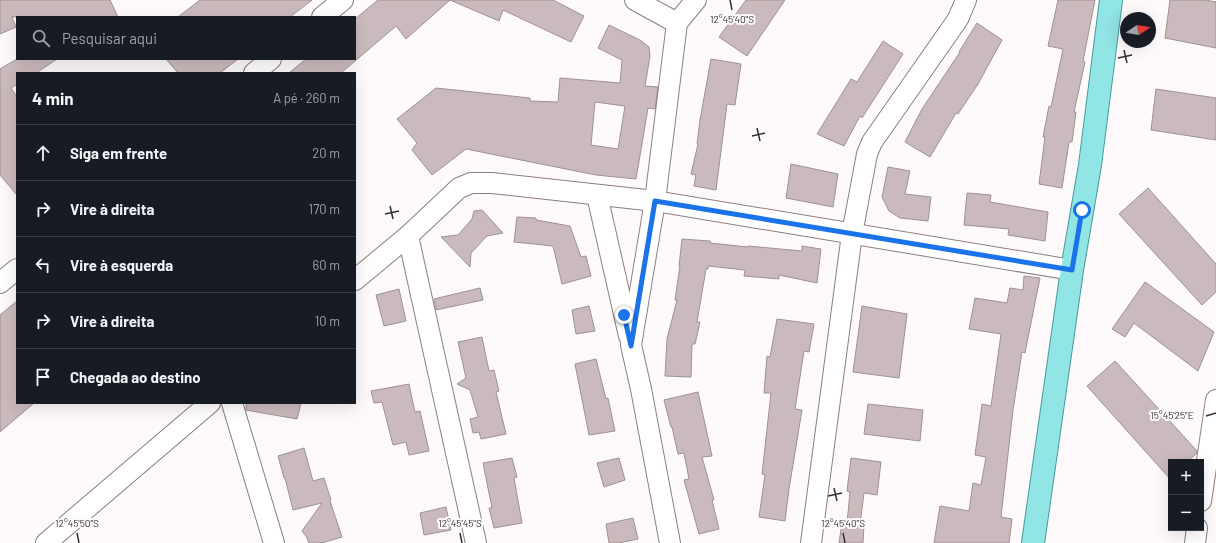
<!DOCTYPE html>
<html lang="pt">
<head>
<meta charset="utf-8">
<style>
	:root { --surface:#171b24; --page:#20242c; --text:#f1f3f6; --muted:#9ea1a6; --line:#363941 }
	body { margin:0; font-family:Barlow,sans-serif; background:var(--page); color:var(--text) }
	.controls { position:absolute; right:12px; bottom:12px; display:grid; overflow:hidden; border-radius:0px; box-shadow:0 4px 16px #0002 }
	.controls button { width:36px; height:36px; display:grid; place-items:center; padding:0; border:0; border-bottom:1px solid var(--line); background:var(--surface); color:var(--text); font:20px sans-serif }
	.compass { position:absolute; left:1120px; top:12px; width:36px; height:36px; border-radius:50%; background:var(--surface); box-shadow:0 4px 16px #0002; rotate:78deg }
	.stop { position:absolute; width:12px; height:12px; margin:-9px; border:3px solid #1a73e8; border-radius:50%; background:#fff }
	.stop.end { background:#1a73e8; border-color:#fff; box-shadow:0 1px 4px #0008 }
	.list { margin:0; padding:0; list-style:none }
	h2 { display:flex; justify-content:space-between; align-items:center; height:52px; margin:0; padding:0 16px; font-size:17px }
	h2 small { font-size:13px; font-weight:400; color:var(--muted) }
	.list li { display:grid; grid-template-columns:26px 1fr auto; gap:12px; align-items:center; box-sizing:border-box; height:56px; padding:0 16px; border-top:1px solid var(--line) }
	.list b { display:block; font-size:15px; white-space:nowrap }
	.list em { font-size:13px; font-style:normal; color:var(--muted) }
	.icon { flex:none; width:22px; height:22px; fill:none; stroke:currentColor; stroke-width:2; stroke-linecap:round; stroke-linejoin:round }
	.map { position:relative; flex:none; width:1216px; height:543px; overflow:hidden }
	.search { position:absolute; background:var(--surface); box-shadow:0 4px 16px #0002; left:16px; top:16px; width:340px; height:44px; display:flex; align-items:center; gap:10px; box-sizing:border-box; padding:0 14px; border-radius:0px; color:var(--muted); font-size:15px }
	.panel { position:absolute; background:var(--surface); box-shadow:0 4px 16px #0002; left:16px; top:72px; width:340px; height:332px; border-radius:0px }
	.map>svg:first-child { display:block }
</style>
</head>
<body>
<div class="map">
<svg width="1216" height="543" viewBox="0 0 1216 543">
	<rect width="100%" height="100%" fill="#fefafb"/>
	<g fill="#cbbabd" stroke="#a09092" fill-rule="evenodd">
		<polygon points="0,0 110,0 118,17 12,17 16,27 0,34"/>
		<polygon points="200,0 312,0 290,17 178,17"/>
		<polygon points="378,0 553,0 584,16 571,42 503,10 499,21 450,0 406,39 396,26 341,73 289,73 306,59 355,59 355,19"/>
		<polygon points="746,0 785,0 747,56 719,37"/>
		<polygon points="1058,0 1095,0 1083,61 1085,62 1074,112 1076,112 1072,142 1069,142 1062,188 1039,184 1045,137 1043,137 1049,106 1051,107 1063,49 1048,46"/>
		<polygon points="1170,0 1205,0 1216,2 1216,48 1165,38"/>
		<polygon points="977,23 1002,40 978,84 958,114 956,113 930,157 905,142 922,109 960,52 959,52"/>
		<path d="M609 25 640 40 649 47 650 56 645 86 658 87 655 109 648 108 636 179 596 175 466 149 432 175 412 150 417 143 397 119 436 88 530 98V101L558 102 560 78 620 83 622 60 598 48ZM595 102 625 106 618 149 591 145Z"/>
		<polygon points="883,41 903,54 862,118 860,116 844,146 817,134 851,79 857,82"/>
		<polygon points="17,59 57,59 36,73 17,73 17,84 11,88 17,97 17,195 0,175 0,69"/>
		<polygon points="166,59 238,59 220,73 178,73"/>
		<polygon points="711,59 741,64 735,105 727,104 716,190 694,186 696,175 691,174 698,144 697,144 700,120"/>
		<polygon points="1156,89 1216,98 1216,140 1151,130"/>
		<polygon points="791,164 838,174 833,207 786,198"/>
		<polygon points="888,167 910,171 905,194 931,197 928,221 900,218 889,211 882,197"/>
		<polygon points="1148,188 1216,264 1216,292 1202,305 1119,214"/>
		<polygon points="967,193 991,195 990,202 1048,212 1045,241 1008,235 1009,229 964,225"/>
		<polygon points="482,210 503,233 487,236 471,253 470,267 441,237 458,235 472,219 474,211"/>
		<polygon points="517,217 536,218 536,220 570,226 581,257 586,256 591,276 562,284 553,246 514,242"/>
		<polygon points="682,239 710,241 710,243 748,247 748,246 802,251 802,246 821,249 817,283 779,275 779,279 744,276 745,270 708,266 708,269 706,269 697,322 700,322 695,344 692,344 691,377 665,376 667,339 677,300 675,300 680,266 679,266"/>
		<polygon points="1024,276 1040,278 1025,353 1022,352 1013,410 1001,517 1012,519 1009,543 934,543 940,506 969,511 973,483 981,485 986,457 975,455 982,404 991,406 1001,334 969,329 975,298 1007,303 1010,288 1023,290"/>
		<polygon points="1145,282 1214,332 1198,371 1134,323 1125,337 1112,329"/>
		<polygon points="480,288 483,300 436,310 434,299"/>
		<polygon points="399,289 406,321 384,326 376,295"/>
		<polygon points="17,301 17,403 34,403 0,432 0,315"/>
		<polygon points="589,306 595,331 576,334 572,310"/>
		<polygon points="862,306 907,314 899,378 853,372"/>
		<polygon points="777,319 814,324 809,352 804,351 795,409 802,410 789,489 785,521 759,517 765,475 762,474 771,393 764,393 767,356 770,357"/>
		<polygon points="482,337 489,371 494,370 499,391 496,392 506,434 481,439 479,432 473,433 470,419 478,417 470,390 457,384 466,378 458,342"/>
		<polygon points="596,359 606,399 608,398 615,431 589,435 575,364"/>
		<polygon points="1115,361 1197,451 1197,453 1187,462 1171,462 1171,480 1087,386"/>
		<polygon points="409,384 415,412 420,411 429,451 409,455 406,442 393,445 382,402 374,403 371,391"/>
		<polygon points="698,392 712,456 702,457 714,500 712,500 719,529 699,534 684,480 689,479 684,453 678,454 672,427 671,427 664,400"/>
		<polygon points="246,403 301,403 297,419 246,410"/>
		<polygon points="868,404 923,410 920,441 864,434"/>
		<polygon points="304,448 313,481 324,478 331,500 330,501 342,537 322,543 309,543 306,536 302,531 322,503 293,510 285,478 284,478 278,456"/>
		<polygon points="512,458 517,477 514,478 522,523 494,528 489,508 492,508 483,463"/>
		<polygon points="619,458 625,480 604,487 597,463"/>
		<polygon points="851,458 881,462 877,495 864,493 860,525 864,525 863,543 839,543 842,523 847,523 850,492 847,491"/>
		<polygon points="446,507 451,530 424,535 420,513"/>
		<polygon points="633,518 638,539 619,543 609,543 606,524"/>
	</g>
	<g fill="none" stroke-linecap="round" stroke-linejoin="round">
		<defs>
			<g id="minor">
				<polyline points="635,0 677,23"/>
				<polyline points="322,17 343,0"/>
				<polyline points="254,73 271,59"/>
				<polyline points="597,195 629,336"/>
				<polyline points="408,236 476,543"/>
				<polyline points="355,280 408,236 459,188 471,183 492,183 655,201 1072,270"/>
				<polyline points="0,283 17,269"/>
				<polyline points="232,403 274,543"/>
				<polyline points="1201,501 1216,400"/>
				<polyline points="46,543 210,403"/>
				<polyline points="670,543 641,389 631,345 655,201 677,23 696,0"/>
				<polyline points="811,543 852,234 867,154 872,142 958,19 966,0"/>
				<polyline points="1195,543 1197,528"/>
			</g>
			<polyline id="major" points="1033,543 1072,270 1090,165 1111,0"/>
		</defs>
		<use href="#minor" stroke="#8e7e80" stroke-width="22"/>
		<use href="#major" stroke="#429c9b" stroke-width="24"/>
		<use href="#minor" stroke="#fff" stroke-width="20"/>
		<use href="#major" stroke="#91e6e5" stroke-width="22"/>
	</g>
	<g fill="none" stroke-linecap="round" stroke-linejoin="round">
		<polyline stroke="#1a73e8" stroke-width="5" points="624,315 631,346 655,201 1072,270 1082,210"/>
	</g>
	<path fill="none" stroke="#362f30" stroke-width="1.5" d="M730 0 732 10M1124 50 1127 63M1118 58 1132 55M757 128 760 141M752 136 765 133M390 206 393 219M385 214 399 211M1206 416 1216 413M834 488 837 501M828 496 842 493M77 533 79 543M460 533 462 543M843 533 845 543"/>
	<g font-size="10" text-anchor="middle" fill="#362f30" stroke="#fefafb" stroke-width="4" stroke-linejoin="round" paint-order="stroke">
		<text x="732" y="23">12°45'40"S</text>
		<text x="1172" y="419">15°45'25"E</text>
		<text x="77" y="527">12°45'50"S</text>
		<text x="460" y="527">12°45'45"S</text>
		<text x="843" y="527">12°45'40"S</text>
	</g>
</svg>
<div class="controls">
<button>+</button>
<button>−</button>
</div>
<svg class="compass" viewBox="-18 -18 36 36"><path d="M0-13l5 13h-10z" fill="#e53935"/><path d="M0 13l5-13h-10z" fill="#9ea1a6"/></svg>
<div class="stop" style="left:1082px;top:210px"></div>
<div class="stop end" style="left:624px;top:315px"></div>
<div class="search"><svg class="icon" aria-label="search" viewBox="0 0 24 24"><circle cx="10" cy="10" r="6"/><path d="M15 15l6 6"/></svg>Pesquisar aqui</div>
<section class="panel">
<h2>4 min<small>A pé · 260 m</small></h2>
<ul class="list">
<li><svg class="icon" aria-label="ahead" viewBox="0 0 24 24"><path d="M12 20V5M6 11l6-6 6 6"/></svg><div><b>Siga em frente</b></div><em>20 m</em></li>
<li><svg class="icon" aria-label="right" viewBox="0 0 24 24"><path d="M7 20v-9h11M14 6l5 5-5 5"/></svg><div><b>Vire à direita</b></div><em>170 m</em></li>
<li><svg class="icon" aria-label="left" viewBox="0 0 24 24"><path d="M17 20v-9H6M10 6l-5 5 5 5"/></svg><div><b>Vire à esquerda</b></div><em>60 m</em></li>
<li><svg class="icon" aria-label="right" viewBox="0 0 24 24"><path d="M7 20v-9h11M14 6l5 5-5 5"/></svg><div><b>Vire à direita</b></div><em>10 m</em></li>
<li><svg class="icon" aria-label="arrive" viewBox="0 0 24 24"><path d="M6 21V4h12l-3 4 3 4H6"/></svg><div><b>Chegada ao destino</b></div></li>
</ul>
</section>
</div>
</body>
</html>
